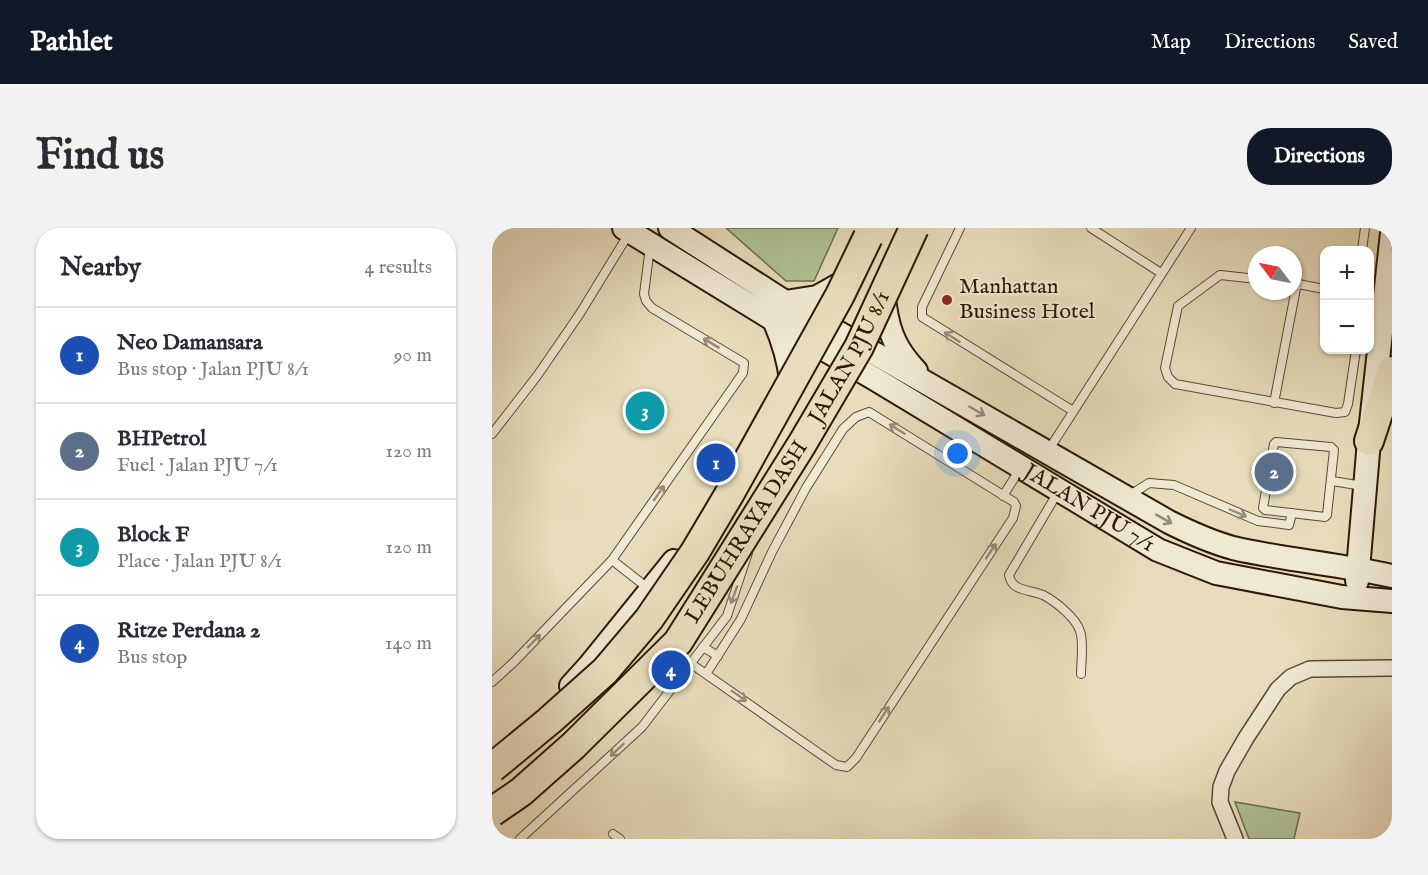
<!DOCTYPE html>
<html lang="en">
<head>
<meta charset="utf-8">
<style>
	:root { --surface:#fff; --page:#f2f2f3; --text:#2b2b33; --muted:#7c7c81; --line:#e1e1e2; --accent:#111827 }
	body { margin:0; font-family:"IM FELL English",serif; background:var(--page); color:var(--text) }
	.controls { position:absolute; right:18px; top:18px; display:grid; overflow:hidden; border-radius:12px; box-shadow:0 2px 4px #0004 }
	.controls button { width:54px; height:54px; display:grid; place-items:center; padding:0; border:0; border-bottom:2px solid var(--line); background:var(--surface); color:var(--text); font:30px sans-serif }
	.compass { position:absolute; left:756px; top:18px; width:54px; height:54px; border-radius:50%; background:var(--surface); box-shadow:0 2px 4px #0004; rotate:302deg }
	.you { position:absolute; left:466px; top:226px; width:21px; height:21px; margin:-15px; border:4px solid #fff; border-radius:50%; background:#1a73e8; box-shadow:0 0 0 9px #1a73e833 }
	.badge { display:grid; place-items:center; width:39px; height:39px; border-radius:50%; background:var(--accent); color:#fff; font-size:20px; font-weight:700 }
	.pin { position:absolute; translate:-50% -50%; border:3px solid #fff; box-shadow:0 2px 6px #0006 }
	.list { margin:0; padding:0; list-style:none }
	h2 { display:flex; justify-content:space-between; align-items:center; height:78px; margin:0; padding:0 24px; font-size:26px }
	h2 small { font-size:20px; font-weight:400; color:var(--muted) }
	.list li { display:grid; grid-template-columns:39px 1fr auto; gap:18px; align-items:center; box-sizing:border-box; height:96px; padding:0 24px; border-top:2px solid var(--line) }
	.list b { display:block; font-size:22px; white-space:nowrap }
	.list p { margin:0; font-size:20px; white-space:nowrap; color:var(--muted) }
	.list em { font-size:20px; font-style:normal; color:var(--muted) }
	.map { position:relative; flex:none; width:900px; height:611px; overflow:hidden; border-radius:24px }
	header { display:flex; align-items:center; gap:36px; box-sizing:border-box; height:84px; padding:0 30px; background:var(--accent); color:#fff }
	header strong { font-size:28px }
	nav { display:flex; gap:33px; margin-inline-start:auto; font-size:21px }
	.intro { display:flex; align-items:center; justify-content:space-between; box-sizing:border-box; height:144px; padding:0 36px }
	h1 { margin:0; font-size:42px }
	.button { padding:15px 27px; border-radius:24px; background:var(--accent); color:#fff; font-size:21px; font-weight:700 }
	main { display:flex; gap:36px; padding:0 36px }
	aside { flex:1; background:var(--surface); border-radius:24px; box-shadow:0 2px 4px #0004 }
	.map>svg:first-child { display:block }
</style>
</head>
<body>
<header>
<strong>Pathlet</strong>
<nav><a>Map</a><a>Directions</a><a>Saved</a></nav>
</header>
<div class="intro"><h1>Find us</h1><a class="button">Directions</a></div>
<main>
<aside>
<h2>Nearby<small>4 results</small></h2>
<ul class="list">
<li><span class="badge" style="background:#1a4fb4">1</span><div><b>Neo Damansara</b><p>Bus stop · Jalan PJU 8/1</p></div><em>90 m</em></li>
<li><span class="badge" style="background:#5c6f8a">2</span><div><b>BHPetrol</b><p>Fuel · Jalan PJU 7/1</p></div><em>120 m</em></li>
<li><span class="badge" style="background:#0f9aa8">3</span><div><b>Block F</b><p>Place · Jalan PJU 8/1</p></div><em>120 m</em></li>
<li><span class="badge" style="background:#1a4fb4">4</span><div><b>Ritze Perdana 2</b><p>Bus stop</p></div><em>140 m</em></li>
</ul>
</aside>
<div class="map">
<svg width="900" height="611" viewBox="0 0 900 611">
	<rect width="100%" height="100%" fill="#e7dcbb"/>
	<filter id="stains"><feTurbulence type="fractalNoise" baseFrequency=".00333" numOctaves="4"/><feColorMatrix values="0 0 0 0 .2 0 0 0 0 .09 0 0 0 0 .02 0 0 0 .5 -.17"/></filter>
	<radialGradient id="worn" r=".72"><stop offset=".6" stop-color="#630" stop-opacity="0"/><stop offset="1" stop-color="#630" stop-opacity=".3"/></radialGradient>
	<g fill="#afc295" stroke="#6e6e4d" stroke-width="1.5">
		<polygon points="234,0 346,0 322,53 294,53"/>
		<polygon points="743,574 808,585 802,611 757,611"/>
	</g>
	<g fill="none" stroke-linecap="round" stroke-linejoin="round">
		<defs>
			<g id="lane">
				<polyline points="468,0 430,79 430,89 581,183"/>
				<polyline points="599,0 669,45"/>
				<polyline points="870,22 873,0"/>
				<polyline points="765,51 728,47 686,78 673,140 676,149 683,156 844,185 853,184 856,176 864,122"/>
				<polyline points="801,55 832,61"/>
				<polyline points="782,175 805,55"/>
				<polyline points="0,206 45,148 87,87 136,7"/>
				<polygon points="784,214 839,219 842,222 835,287 833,289 773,282 771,280 782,216"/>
				<polyline points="556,223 699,0"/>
				<polyline points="840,253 871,258"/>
				<path d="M566 264 517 347C520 364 537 361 551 367 563 373 584 390 588 403 592 413 589 435 589 446"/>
				<polyline points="638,267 657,255 682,257 766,293 797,297 800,285"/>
				<polyline points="511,268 528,241"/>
				<polyline points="120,332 157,361"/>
				<polyline points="211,419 226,428"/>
				<polyline points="198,435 344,537 355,539 364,530 521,290 524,278 522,274 377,184 364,189 351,201 314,260 280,324 249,391 214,446"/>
				<polyline points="0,454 22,434 120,332 251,145 252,135 160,80 154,73 152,66 158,19"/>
				<polyline points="121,606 128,611"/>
				<polyline points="28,611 150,499 235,388 256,325"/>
			</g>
			<polyline id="street" points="743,611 728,574 729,559 735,543 754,510 786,461 799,449 818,441 900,440"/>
			<g id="secondary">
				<path id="s1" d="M132 0 282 92 383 151 666 322 724 345 850 369 900 373"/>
				<path d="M178 0 293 74 677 294C697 304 719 314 741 320 793 332 847 336 900 348"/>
				<polyline points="293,74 325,69 359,50"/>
				<path d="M393 78C397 106 405 123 424 143"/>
				<path d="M282 92C291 113 297 131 299 153"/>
				<polyline points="865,353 877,213 900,5"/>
				<polyline points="79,458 98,437 182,333"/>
			</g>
			<polyline id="highway" points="877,213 900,143"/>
		</defs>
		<use href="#lane" stroke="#5b4a32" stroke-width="10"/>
		<use href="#street" stroke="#5b4a32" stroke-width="18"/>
		<use href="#secondary" stroke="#2c1905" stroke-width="26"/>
		<use href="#highway" stroke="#2c1905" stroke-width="32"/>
		<use href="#lane" stroke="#efe8d3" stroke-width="8"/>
		<use href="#street" stroke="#efe8d3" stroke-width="15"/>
		<use href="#secondary" stroke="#efe8d3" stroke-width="22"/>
		<use href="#highway" stroke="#e7dcbb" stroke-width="28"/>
		<defs>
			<g id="highway-bridge">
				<polyline points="0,540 57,493 113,443 157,391 203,324 238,265 348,67 376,9"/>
				<path id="s2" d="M0 584 29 564 81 518 186 414 310 216 367 119 422 0"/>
			</g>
		</defs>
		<use href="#highway-bridge" stroke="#2c1905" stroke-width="32" stroke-linecap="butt"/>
		<use href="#highway-bridge" stroke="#e7dcbb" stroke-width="28"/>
	</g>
	<defs><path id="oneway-shaft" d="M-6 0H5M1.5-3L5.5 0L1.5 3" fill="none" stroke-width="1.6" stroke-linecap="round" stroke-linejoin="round" transform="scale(1.5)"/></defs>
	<g stroke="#978b76">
		<use href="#oneway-shaft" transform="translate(460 109) rotate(-148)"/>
		<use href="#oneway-shaft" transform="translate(219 115) rotate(-149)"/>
		<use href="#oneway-shaft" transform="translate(485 183) rotate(30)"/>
		<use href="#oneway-shaft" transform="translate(405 201) rotate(-148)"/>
		<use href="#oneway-shaft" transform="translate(167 265) rotate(-55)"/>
		<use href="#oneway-shaft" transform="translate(746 285) rotate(23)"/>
		<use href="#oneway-shaft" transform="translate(672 291) rotate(29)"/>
		<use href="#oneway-shaft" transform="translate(499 323) rotate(-56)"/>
		<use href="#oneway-shaft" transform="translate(242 367) rotate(110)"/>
		<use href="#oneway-shaft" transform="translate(42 413) rotate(-46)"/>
		<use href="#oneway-shaft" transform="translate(247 468) rotate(35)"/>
		<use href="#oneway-shaft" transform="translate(392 486) rotate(-57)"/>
		<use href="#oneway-shaft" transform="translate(125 522) rotate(137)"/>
	</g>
	<circle fill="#8f2418" stroke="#efe8d3" stroke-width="2" cx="455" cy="72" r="6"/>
	<g text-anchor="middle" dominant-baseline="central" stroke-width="4.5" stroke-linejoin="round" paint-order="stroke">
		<g font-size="22" fill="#2c1905" stroke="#efe8d3" text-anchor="start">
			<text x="467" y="59">Manhattan<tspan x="467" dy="25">Business Hotel</tspan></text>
		</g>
		<g font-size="22" fill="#2c1905" stroke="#efe8d3">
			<text stroke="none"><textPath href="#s2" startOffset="585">JALAN PJU 8/1</textPath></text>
			<text stroke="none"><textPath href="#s1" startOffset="543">JALAN PJU 7/1</textPath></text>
			<text stroke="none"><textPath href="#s2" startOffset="382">LEBUHRAYA DASH</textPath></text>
		</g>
	</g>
	<rect width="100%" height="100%" filter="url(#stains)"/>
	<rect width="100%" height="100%" fill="url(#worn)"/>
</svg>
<div class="controls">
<button>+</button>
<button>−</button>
</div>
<svg class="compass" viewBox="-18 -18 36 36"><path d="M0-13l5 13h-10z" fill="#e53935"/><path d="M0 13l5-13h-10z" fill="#7c7c81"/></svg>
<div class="you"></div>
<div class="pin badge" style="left:224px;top:235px;background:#1a4fb4">1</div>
<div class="pin badge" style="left:782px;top:244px;background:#5c6f8a">2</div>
<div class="pin badge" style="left:153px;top:183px;background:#0f9aa8">3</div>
<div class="pin badge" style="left:179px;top:442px;background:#1a4fb4">4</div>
</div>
</main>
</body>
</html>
